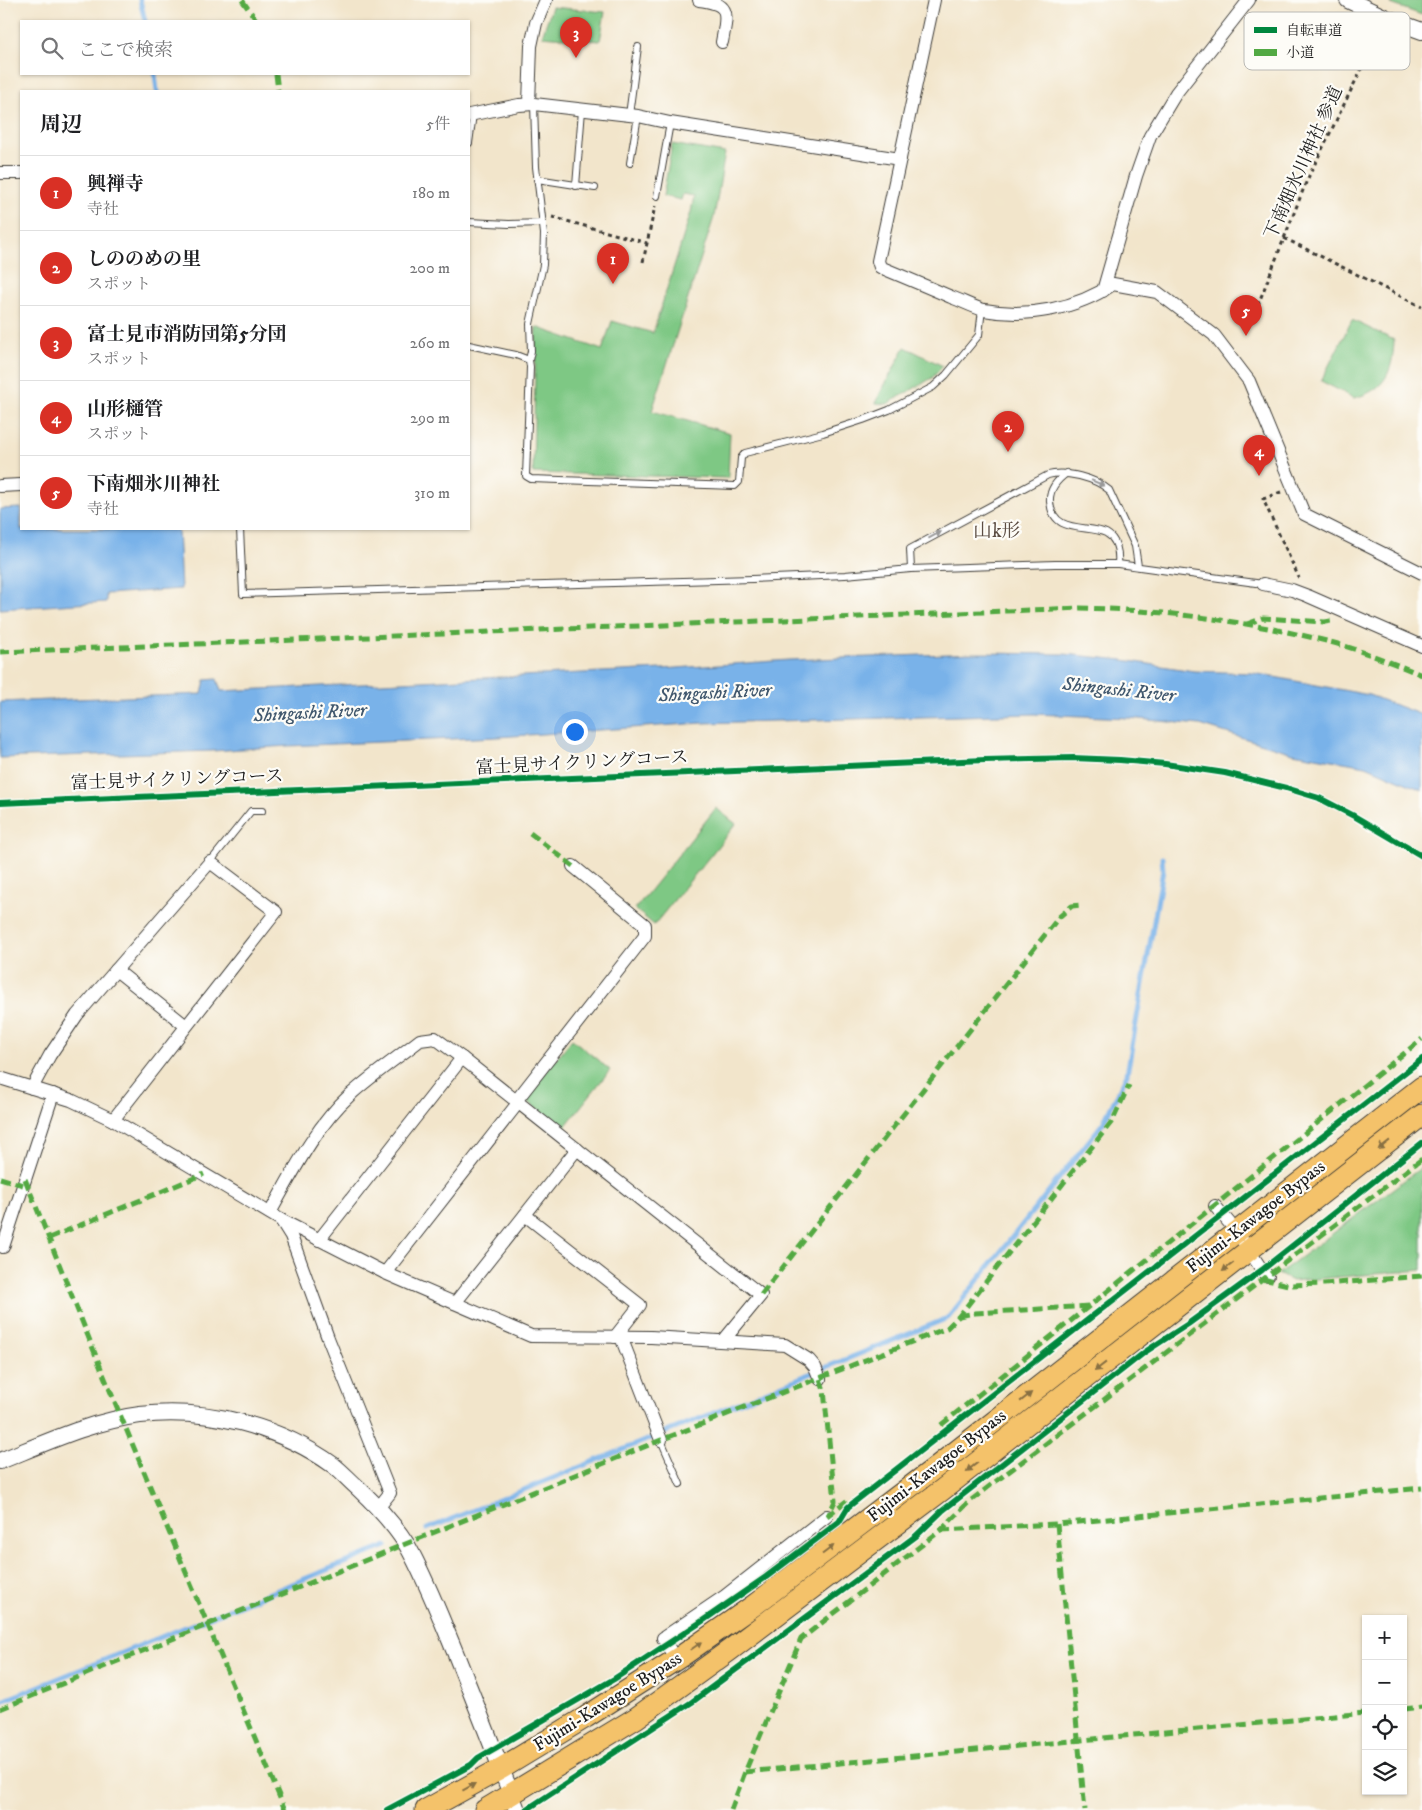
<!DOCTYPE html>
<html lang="ja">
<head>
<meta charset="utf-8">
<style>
	:root { --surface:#fff; --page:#f2f2f2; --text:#202124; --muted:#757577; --line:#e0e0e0; --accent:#d93025 }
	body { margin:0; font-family:"IM FELL DW Pica","Noto Serif JP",serif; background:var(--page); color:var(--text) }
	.controls { position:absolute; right:15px; bottom:15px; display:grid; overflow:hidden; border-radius:0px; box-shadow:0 1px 4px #0004 }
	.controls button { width:45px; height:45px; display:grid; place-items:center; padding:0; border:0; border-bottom:1px solid var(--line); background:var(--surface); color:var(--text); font:25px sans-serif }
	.you { position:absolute; left:574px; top:731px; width:18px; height:18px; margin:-12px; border:4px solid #fff; border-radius:50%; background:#1a73e8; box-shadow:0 0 0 8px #1a73e833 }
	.badge { display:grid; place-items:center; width:32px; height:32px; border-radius:50%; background:var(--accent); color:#fff; font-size:16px; font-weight:700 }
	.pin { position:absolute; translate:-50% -41px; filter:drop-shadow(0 1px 2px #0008) }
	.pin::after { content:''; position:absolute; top:26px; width:18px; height:15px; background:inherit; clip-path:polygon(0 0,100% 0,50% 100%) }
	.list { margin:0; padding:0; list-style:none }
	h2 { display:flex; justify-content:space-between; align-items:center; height:65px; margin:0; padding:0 20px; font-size:21px }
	h2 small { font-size:16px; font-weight:400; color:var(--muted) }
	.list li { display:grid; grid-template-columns:32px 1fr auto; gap:15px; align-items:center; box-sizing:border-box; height:75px; padding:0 20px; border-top:1px solid var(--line) }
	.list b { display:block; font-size:19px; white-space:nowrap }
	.list p { margin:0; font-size:16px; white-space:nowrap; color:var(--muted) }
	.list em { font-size:16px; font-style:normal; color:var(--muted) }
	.icon { flex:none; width:28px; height:28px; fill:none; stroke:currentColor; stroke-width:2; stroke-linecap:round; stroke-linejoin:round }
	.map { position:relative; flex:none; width:1422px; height:1810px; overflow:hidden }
	.search { position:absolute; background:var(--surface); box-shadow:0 1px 4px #0004; left:20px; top:20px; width:450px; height:55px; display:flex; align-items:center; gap:12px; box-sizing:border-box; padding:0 18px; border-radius:0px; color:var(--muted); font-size:19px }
	.panel { position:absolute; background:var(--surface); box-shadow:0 1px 4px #0004; left:20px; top:90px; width:450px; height:440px; border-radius:0px }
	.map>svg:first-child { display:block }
</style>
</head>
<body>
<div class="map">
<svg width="1422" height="1810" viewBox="0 0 1422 1810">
	<rect width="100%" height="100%" fill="#fdfcf7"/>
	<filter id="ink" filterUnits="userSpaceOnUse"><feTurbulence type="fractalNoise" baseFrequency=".02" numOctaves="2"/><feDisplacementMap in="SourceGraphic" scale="10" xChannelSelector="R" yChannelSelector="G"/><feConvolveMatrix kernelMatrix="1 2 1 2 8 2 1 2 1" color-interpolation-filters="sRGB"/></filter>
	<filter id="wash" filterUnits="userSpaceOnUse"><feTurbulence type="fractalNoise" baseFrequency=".0096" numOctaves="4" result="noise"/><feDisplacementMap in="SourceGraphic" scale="20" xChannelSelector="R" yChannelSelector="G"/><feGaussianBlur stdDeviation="1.12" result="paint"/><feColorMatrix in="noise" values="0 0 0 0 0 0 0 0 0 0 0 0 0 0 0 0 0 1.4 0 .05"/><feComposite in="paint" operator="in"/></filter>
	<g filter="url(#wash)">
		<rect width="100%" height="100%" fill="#f2e5cb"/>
		<g fill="#7ec884" stroke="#4d7250">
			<polygon points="1393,0 1422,0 1422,15 1391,4"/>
			<polygon points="552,7 605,12 600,41 542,36"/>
			<polygon points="672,144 725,153 714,217 652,411 730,433 728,478 533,473 536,327 602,350 612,321 653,333 691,212 694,196 683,194 681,200 663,196"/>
			<path d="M1352 320 1394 340C1393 371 1386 390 1354 398L1321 381Z"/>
			<polygon points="905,347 943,366 932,378 887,404 875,403"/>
			<polygon points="716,808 736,824 654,925 635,909"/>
			<polygon points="572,1039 610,1070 563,1129 524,1099"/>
			<polygon points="1422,1167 1422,1270 1292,1281 1278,1274"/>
		</g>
		<g fill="#79b2e9" stroke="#4a6782">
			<polygon points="21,508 21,529 178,529 181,589 106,594 106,602 0,609 0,509"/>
			<polygon points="975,653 1064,654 1123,660 1194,671 1253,673 1369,695 1422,715 1422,790 1366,766 1293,753 1200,725 1129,718 1034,714 703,723 498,737 288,746 212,751 0,758 0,702 202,694 205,680 217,679 221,691 662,669 789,660"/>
		</g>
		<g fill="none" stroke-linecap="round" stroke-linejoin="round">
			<g stroke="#79b2e9" stroke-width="5">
				<polyline points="140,0 145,21"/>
				<polyline points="155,74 157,91"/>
				<polyline points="427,1529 948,1318 1103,1123 1117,1095 1127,1074 1163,870 1162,858"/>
				<polyline points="0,1702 386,1546"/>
			</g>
		</g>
	</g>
	<g filter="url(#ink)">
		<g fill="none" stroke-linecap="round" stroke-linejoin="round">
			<defs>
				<g id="service">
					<polyline points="629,115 638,47"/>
					<polyline points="469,143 473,114"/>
					<polyline points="630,163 638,116"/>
					<polyline points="537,179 595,188"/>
					<polyline points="576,186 582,110"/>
					<polyline points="657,196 670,123"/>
					<polyline points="469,222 509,224 543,223"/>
					<polyline points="469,345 516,355 529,360 530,367 526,476 531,479 735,486 739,482 741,458 745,453 823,433 863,420 889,410 933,387 946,375 979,335 982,309"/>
					<polyline points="529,360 531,351 530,324 543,265 544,234 536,167 534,104"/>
					<path d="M1067 473C1057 480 1049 489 1050 502 1053 535 1088 524 1106 533 1117 539 1119 553 1118 564"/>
					<polyline points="240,529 243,594 752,579 845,575 911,569 1055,564 1118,564 1263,584"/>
					<path d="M911 569 910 549 1048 475C1065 470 1095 478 1109 490L1135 546 1138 566"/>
					<polyline points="210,862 251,811 262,811"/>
					<polyline points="661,1440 680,1484"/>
				</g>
				<g id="minor">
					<path d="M699 0C732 4 727 14 722 42"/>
					<path d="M934 0 878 261 880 267C904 277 928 287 951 297 962 301 973 307 984 310 1027 318 1077 309 1113 284L1157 292 1214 335 1249 381 1304 514 1422 573"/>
					<polyline points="529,104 531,46 536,23 546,0"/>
					<polyline points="469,115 519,105 534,104 638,116 670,123 900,159"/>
					<polyline points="0,173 21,173"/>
					<polyline points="1103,291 1136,176 1150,136 1176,93 1249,0"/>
					<polyline points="0,486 21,485"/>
					<polyline points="1263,584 1292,590 1308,596 1422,646"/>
					<polyline points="116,970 186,1026"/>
					<polyline points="0,1078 71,1100 113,1120 281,1220 385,1273 531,1336 651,1337 785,1345 809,1360 815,1367 820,1379"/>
					<polyline points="32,1088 50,1055 77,1015 210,862 276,912 113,1120"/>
					<polyline points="516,1101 645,936 645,925 573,866"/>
					<polyline points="1215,1206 1237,1232 1262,1270 1268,1276"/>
					<path d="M270 1213C293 1172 315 1127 350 1095 372 1075 397 1058 420 1040L435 1038 462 1058 761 1295 724 1340"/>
					<polyline points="525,1215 640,1305 615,1337"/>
					<polyline points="281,1220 291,1236 328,1338 390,1493 379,1507"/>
					<polyline points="319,1240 462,1058"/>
					<polyline points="3,1247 53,1094"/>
					<polyline points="385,1273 518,1103"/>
					<polyline points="455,1303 577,1149"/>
					<polyline points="621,1337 661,1440"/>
					<polyline points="676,1660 663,1638 725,1596 827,1516"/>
				</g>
				<g id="tertiary">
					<polyline points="1348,0 1386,18 1422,31"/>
					<path d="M0 1461C45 1443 92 1421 140 1415 206 1407 279 1426 333 1465 342 1472 350 1481 358 1488 376 1505 394 1524 407 1545 426 1579 440 1616 455 1652 476 1705 497 1757 517 1810"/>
				</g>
				<g id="trunk">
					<polyline points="426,1810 502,1768 586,1717 683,1655 753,1606 935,1468 1422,1087"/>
					<polyline points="485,1810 636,1718 730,1650 942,1490 1422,1115"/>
				</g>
			</defs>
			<use href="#service" stroke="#3c3a36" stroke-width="8"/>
			<use href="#minor" stroke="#3c3a36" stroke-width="14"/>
			<use href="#tertiary" stroke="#3c3a36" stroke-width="18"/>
			<use href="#trunk" stroke="#3c3a36" stroke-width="23"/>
			<g stroke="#3c3a36" stroke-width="3" stroke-dasharray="4 4" stroke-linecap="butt">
				<polyline points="552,217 647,243"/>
				<polyline points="1284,238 1422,307"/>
				<polyline points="643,262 655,206"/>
				<polyline points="1252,320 1307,180 1379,33"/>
				<polyline points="1281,492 1263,499 1299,578"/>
			</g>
			<use href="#service" stroke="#fff" stroke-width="6"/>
			<use href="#minor" stroke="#fff" stroke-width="12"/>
			<use href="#tertiary" stroke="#fff" stroke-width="16"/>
			<use href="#trunk" stroke="#f4c26a" stroke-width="21"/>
			<g stroke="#52a943" stroke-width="5" stroke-dasharray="10 5" stroke-linecap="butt">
				<polyline points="242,0 257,21"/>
				<polyline points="276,74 278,91"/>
				<polyline points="1247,624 1263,618 1325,622 1331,621"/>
				<path d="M0 652 1080 608C1160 610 1240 620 1318 639 1353 647 1388 661 1422 675"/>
				<polyline points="530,833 573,866"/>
				<polyline points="0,1178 23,1185"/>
				<polyline points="25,1179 104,1376 285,1810"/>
				<polyline points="49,1238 204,1174"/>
				<polyline points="1263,1279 1288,1285 1324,1284 1422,1276"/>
				<polyline points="761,1295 1059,917 1072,906 1082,905"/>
				<polyline points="959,1316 975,1313 1090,1306"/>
				<polyline points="820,1379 824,1390 835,1501 829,1514"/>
				<polyline points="941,1425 1422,1039"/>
				<polyline points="827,1516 849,1499"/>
				<polyline points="1057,1524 1085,1810"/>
				<polyline points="941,1530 1057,1524 1422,1488"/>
				<polyline points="0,1709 661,1440 947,1328 959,1316 1113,1120 1129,1085"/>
				<polyline points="1403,1709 1422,1707"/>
				<polyline points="745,1772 1366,1713"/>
				<polyline points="731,1810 745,1772 801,1639 941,1530 970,1501 1422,1159"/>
			</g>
			<defs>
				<g id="cycleway">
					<polyline points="0,803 985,760 1073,758 1120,760 1165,764 1225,773 1286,788 1319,798 1354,816 1422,856"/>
					<polyline points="387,1810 471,1765 478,1758 614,1679 698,1624 766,1577 839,1522 848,1507 1422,1059"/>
					<polyline points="526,1810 692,1702 916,1536 942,1511 1145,1352 1188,1324 1262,1270 1422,1143"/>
				</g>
			</defs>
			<use href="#cycleway" stroke="#fdfcf7" stroke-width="9"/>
			<use href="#cycleway" stroke="#00873e" stroke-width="6"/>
		</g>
		<defs><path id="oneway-solid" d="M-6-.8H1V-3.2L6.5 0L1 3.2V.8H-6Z" transform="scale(1.25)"/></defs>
		<g fill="#999">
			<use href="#oneway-solid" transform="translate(1098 483) rotate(23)"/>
			<use href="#oneway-solid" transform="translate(935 535) rotate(-28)"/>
		</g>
		<g fill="#886f43">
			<use href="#oneway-solid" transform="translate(1384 1145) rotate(142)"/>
			<use href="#oneway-solid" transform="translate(1228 1267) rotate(142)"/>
			<use href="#oneway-solid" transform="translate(1100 1367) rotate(142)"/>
			<use href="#oneway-solid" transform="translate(1026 1397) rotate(-38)"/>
			<use href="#oneway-solid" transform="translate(972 1467) rotate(142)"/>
			<use href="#oneway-solid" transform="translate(828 1550) rotate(-37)"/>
			<use href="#oneway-solid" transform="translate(696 1646) rotate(-35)"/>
			<use href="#oneway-solid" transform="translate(469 1787) rotate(-29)"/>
		</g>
	</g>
	<g text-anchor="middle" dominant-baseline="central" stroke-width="4.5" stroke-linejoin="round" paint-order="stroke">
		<g font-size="18" fill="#1c1c1c" stroke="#fdfcf7">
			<text transform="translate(1304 163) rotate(-66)">下南畑氷川神社 参道</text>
			<text transform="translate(582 763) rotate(-3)">富士見サイクリングコース</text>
			<text transform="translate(177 780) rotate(-2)">富士見サイクリングコース</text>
			<text transform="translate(1256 1217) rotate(-38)">Fujimi-Kawagoe Bypass</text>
			<text transform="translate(937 1466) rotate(-38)">Fujimi-Kawagoe Bypass</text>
			<text transform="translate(608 1702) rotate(-32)">Fujimi-Kawagoe Bypass</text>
		</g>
		<g font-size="19" fill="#5c4d43" stroke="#fdfcf7">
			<text x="997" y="531">山k形</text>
		</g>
		<g font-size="19" font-style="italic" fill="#41586e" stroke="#fdfcf7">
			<text transform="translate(1119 690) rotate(6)">Shingashi River</text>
			<text transform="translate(715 693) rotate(-3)">Shingashi River</text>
			<text transform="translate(310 713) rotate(-3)">Shingashi River</text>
		</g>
	</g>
	<rect x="1244" y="12" width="166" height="58" rx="8" fill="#fdfcf7" stroke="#bab9b5" stroke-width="1"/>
	<rect x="1254" y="27" width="23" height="6" fill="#00873e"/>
	<rect x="1254" y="49" width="23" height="7" fill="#52a943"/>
	<g font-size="14" fill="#1c1c1c">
		<text x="1286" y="35">自転車道</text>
		<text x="1286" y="57">小道</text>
	</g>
</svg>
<div class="controls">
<button>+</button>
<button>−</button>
<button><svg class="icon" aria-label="locate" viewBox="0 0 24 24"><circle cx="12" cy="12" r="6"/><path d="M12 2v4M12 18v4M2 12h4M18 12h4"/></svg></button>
<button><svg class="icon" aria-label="layers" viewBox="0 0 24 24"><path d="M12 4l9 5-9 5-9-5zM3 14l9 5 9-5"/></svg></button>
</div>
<div class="you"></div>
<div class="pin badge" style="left:613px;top:284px">1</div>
<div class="pin badge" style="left:1008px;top:452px">2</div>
<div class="pin badge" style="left:576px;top:58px">3</div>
<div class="pin badge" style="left:1259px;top:476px">4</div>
<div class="pin badge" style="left:1246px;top:336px">5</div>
<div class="search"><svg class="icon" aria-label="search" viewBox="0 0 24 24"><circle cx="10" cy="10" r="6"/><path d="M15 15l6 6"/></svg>ここで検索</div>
<section class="panel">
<h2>周辺<small>5件</small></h2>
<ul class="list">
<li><span class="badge">1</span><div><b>興禅寺</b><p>寺社</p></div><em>180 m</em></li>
<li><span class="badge">2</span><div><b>しののめの里</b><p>スポット</p></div><em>200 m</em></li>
<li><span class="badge">3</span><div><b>富士見市消防団第5分団</b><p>スポット</p></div><em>260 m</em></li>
<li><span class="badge">4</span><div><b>山形樋管</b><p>スポット</p></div><em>290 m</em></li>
<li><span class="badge">5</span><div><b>下南畑氷川神社</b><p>寺社</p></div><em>310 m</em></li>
</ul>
</section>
</div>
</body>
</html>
